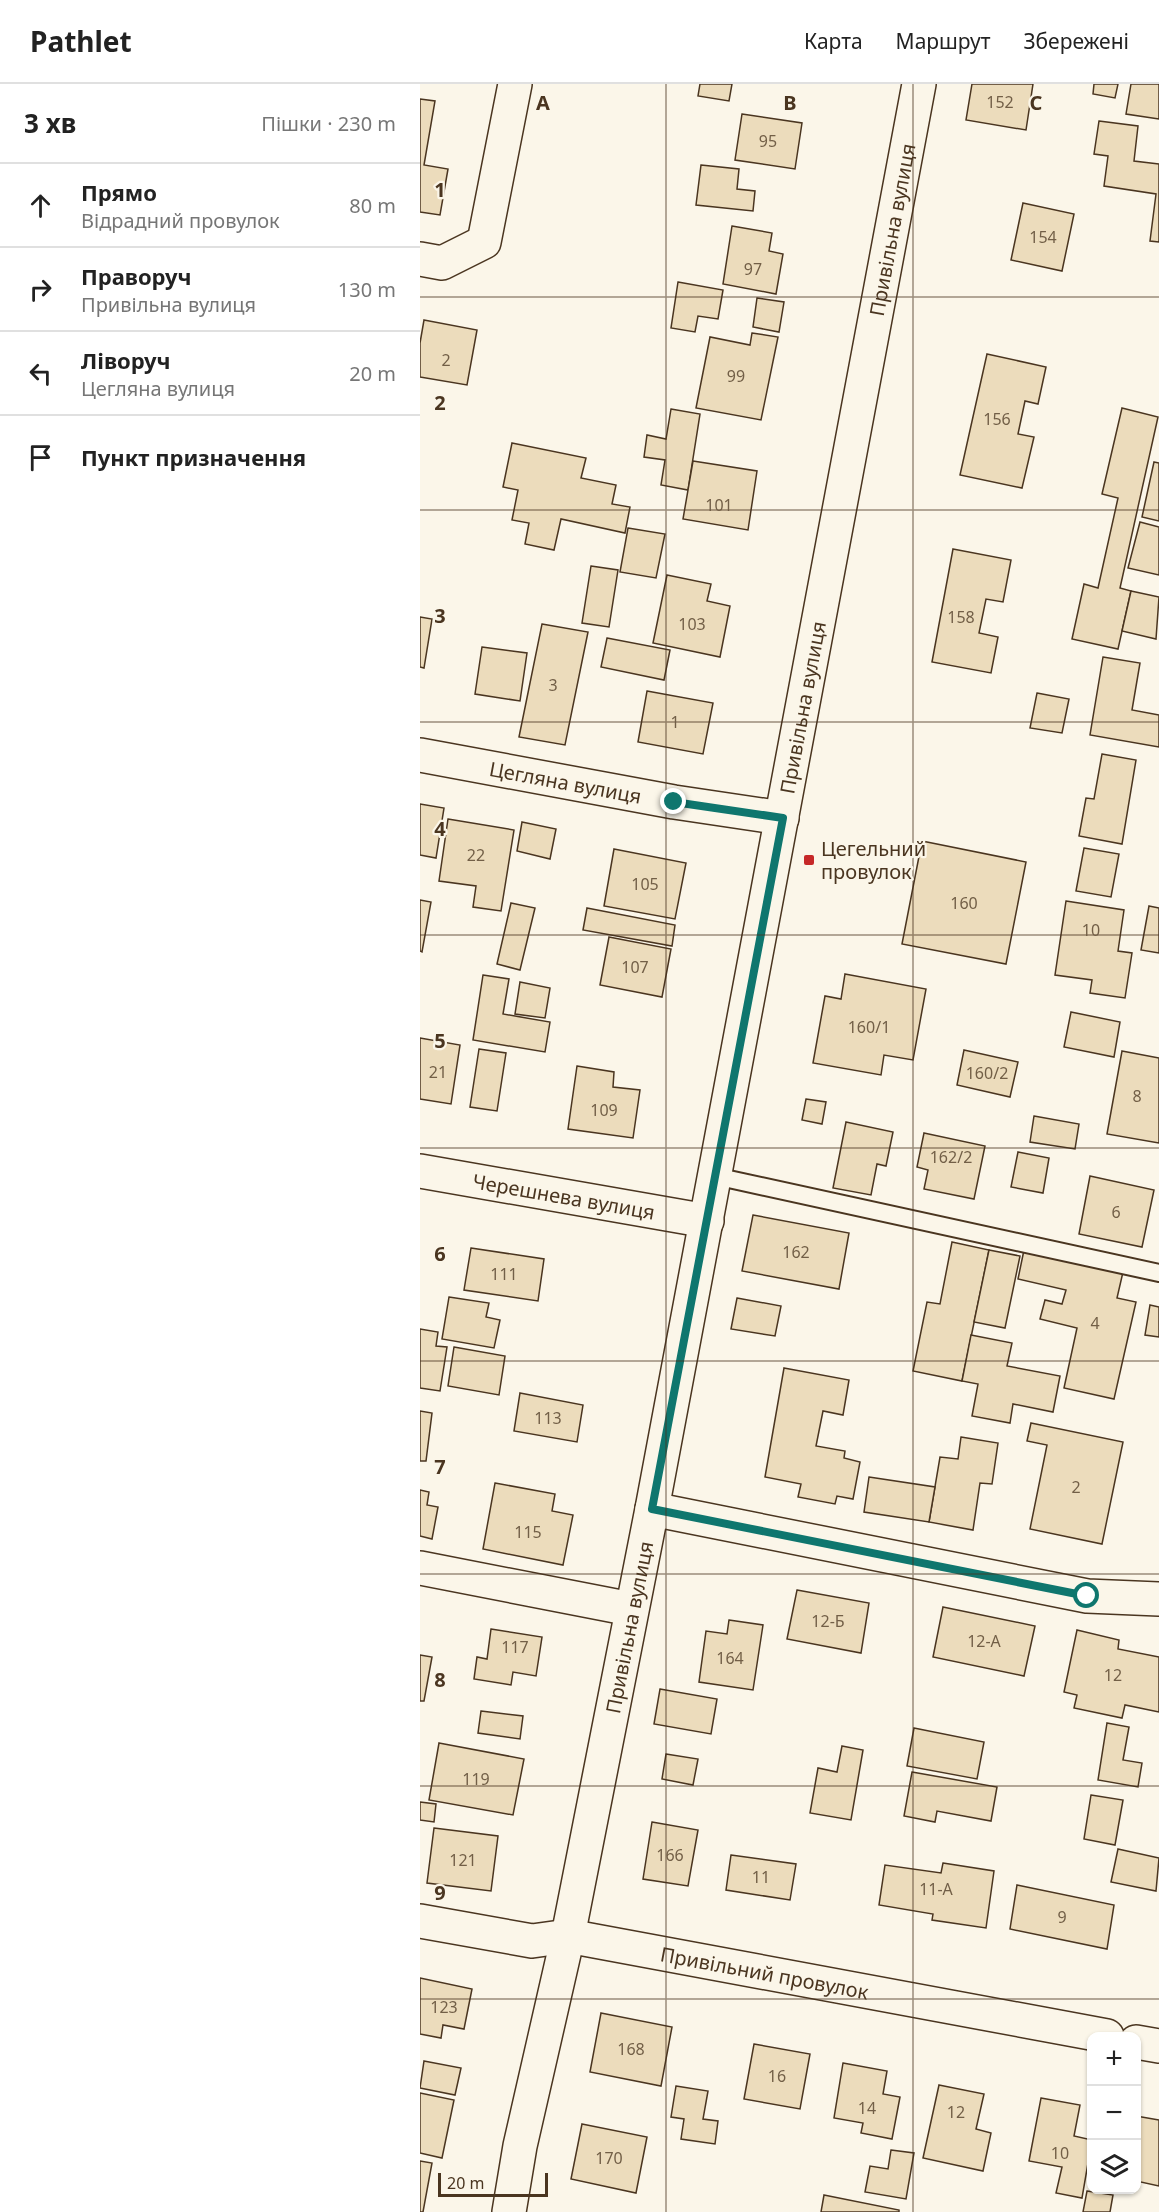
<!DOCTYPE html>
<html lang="uk">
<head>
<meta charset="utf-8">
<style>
	:root { --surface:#fff; --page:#f6f6f6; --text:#222; --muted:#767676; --line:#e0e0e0 }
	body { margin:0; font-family:"Noto Sans",sans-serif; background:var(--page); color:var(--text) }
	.controls { position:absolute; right:18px; bottom:18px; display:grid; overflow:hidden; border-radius:12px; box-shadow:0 2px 4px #0004 }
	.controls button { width:54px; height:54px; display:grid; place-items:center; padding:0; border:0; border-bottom:2px solid var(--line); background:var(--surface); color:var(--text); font:30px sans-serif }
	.scale { position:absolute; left:18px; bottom:15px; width:110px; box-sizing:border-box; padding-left:6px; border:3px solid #4a3520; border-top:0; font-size:16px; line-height:21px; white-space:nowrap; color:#4a3520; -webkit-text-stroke:4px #fbf6e9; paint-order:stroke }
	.stop { position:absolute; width:18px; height:18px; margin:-14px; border:4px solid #0f766e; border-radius:50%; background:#fff }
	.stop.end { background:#0f766e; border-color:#fff; box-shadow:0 2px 6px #0008 }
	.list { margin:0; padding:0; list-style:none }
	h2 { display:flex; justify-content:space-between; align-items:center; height:78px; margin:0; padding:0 24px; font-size:26px }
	h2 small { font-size:20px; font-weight:400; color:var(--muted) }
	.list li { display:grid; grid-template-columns:39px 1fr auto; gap:18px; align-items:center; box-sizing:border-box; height:84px; padding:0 24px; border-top:2px solid var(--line) }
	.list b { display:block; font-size:22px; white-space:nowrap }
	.list p { margin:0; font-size:20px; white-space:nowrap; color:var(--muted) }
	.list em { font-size:20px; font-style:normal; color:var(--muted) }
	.icon { flex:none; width:33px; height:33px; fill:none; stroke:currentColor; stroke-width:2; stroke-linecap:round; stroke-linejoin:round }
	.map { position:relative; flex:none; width:739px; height:2128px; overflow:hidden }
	header { display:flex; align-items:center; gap:36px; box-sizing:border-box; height:84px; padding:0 30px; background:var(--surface); border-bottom:2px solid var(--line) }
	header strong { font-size:28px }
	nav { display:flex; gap:33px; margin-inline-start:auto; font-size:21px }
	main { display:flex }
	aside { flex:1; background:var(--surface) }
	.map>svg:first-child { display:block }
</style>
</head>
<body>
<header>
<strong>Pathlet</strong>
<nav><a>Карта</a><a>Маршрут</a><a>Збережені</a></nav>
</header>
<main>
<aside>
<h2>3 хв<small>Пішки · 230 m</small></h2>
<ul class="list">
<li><svg class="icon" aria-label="ahead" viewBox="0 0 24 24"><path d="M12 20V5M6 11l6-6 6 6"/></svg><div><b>Прямо</b><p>Відрадний провулок</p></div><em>80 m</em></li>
<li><svg class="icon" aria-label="right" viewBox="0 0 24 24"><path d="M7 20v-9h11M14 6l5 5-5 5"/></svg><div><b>Праворуч</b><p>Привільна вулиця</p></div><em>130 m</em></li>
<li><svg class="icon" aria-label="left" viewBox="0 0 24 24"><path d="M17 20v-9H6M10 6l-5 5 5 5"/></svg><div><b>Ліворуч</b><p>Цегляна вулиця</p></div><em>20 m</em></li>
<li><svg class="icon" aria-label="arrive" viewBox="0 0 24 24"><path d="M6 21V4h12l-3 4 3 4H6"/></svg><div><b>Пункт призначення</b></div></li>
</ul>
</aside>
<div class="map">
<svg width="739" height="2128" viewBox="0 0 739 2128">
	<rect width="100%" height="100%" fill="#fbf6e9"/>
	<g fill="#ecdcbc" stroke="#4a3520" stroke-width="1.5">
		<polygon points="280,0 312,0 309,17 278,12"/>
		<polygon points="552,0 613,0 606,46 546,36"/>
		<polygon points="674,0 698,0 695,14 673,10"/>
		<polygon points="711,0 739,0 739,35 706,30"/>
		<polygon points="0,15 15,17 4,81 28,85 20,131 0,128"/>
		<polygon points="322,30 382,39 375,85 315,76"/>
		<polygon points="679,37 718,42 714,77 739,80 739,158 730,157 736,110 684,102 688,72 674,70"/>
		<polygon points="281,81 319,85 317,105 335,107 333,127 276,121"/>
		<polygon points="603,119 654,130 642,187 591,176"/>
		<polygon points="312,142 352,149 349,167 363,170 356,210 303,200"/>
		<polygon points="258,198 303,206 298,235 278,232 275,248 251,244"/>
		<polygon points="337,214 364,218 359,248 333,243"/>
		<polygon points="4,236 57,246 47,301 0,293 0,259"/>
		<polygon points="332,249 358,253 341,336 276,324 290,253 330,261"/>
		<polygon points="567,270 626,283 618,320 605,317 598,350 614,353 602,404 540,391"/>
		<polygon points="702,324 738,333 700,504 711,507 698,565 652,555 664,500 678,504 698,414 682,410"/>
		<polygon points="251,325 280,330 268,406 241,401 245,376 224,373 227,351 246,355"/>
		<polygon points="92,359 166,374 161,394 196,401 192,420 210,423 205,449 141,435 134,466 105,460 109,439 92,436 98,406 83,403"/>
		<polygon points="273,377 337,387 328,446 263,435"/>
		<polygon points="734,378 739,379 739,437 722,433"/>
		<polygon points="720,438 739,443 739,491 708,484"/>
		<polygon points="208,444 245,450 236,494 200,488"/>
		<polygon points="533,465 591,476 583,518 566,515 559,549 578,553 571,589 512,578"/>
		<polygon points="171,482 198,486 189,543 162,539"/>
		<polygon points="247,491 291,500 287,517 310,522 300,573 233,559"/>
		<polygon points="711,507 739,513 736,555 702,547"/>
		<polygon points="0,533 12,535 4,584 0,583"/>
		<polygon points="122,540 168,548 145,661 99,653"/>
		<polygon points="187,554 250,566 244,596 181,583"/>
		<polygon points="62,563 107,569 100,617 55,610"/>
		<polygon points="683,573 720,579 712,626 739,631 739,663 670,651"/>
		<polygon points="227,607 293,619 283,670 218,658"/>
		<polygon points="617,609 649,615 642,649 610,644"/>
		<polygon points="682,670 716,676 702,760 659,752 666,714 674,715"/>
		<polygon points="0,720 24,724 16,774 0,771"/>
		<polygon points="28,735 94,746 81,827 53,823 56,802 19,797"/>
		<polygon points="102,738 136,745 130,775 97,767"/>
		<polygon points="502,757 606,778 586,880 482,860"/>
		<polygon points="664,764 699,770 691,813 656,807"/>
		<polygon points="194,765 266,779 255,835 184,822"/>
		<polygon points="0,816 11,818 2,868 0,867"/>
		<polygon points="646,817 704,826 698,867 712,869 705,914 670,909 672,896 635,891"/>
		<polygon points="91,819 115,824 100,886 77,880"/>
		<polygon points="729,822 739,824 739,869 721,866"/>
		<polygon points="167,824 255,841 252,862 163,846"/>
		<polygon points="189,853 251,865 242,913 180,901"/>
		<polygon points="425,890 506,905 493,976 464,971 461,991 393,979 405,912 421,915"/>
		<polygon points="63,891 89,895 83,930 130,938 125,968 53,956"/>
		<polygon points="100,898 130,904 125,934 95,930"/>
		<polygon points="651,928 700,938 694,973 644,963"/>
		<polygon points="0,954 40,961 31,1020 0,1015"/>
		<polygon points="59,965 86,969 77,1027 50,1023"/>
		<polygon points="544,966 598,978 590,1013 537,1001"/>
		<polygon points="702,967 739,974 739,1059 687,1050"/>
		<polygon points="157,982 194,988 193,1003 220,1006 213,1054 148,1045"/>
		<polygon points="386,1015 406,1018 402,1040 382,1036"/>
		<polygon points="614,1032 659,1040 655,1065 610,1058"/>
		<polygon points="426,1038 473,1048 466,1082 457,1080 451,1111 413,1104"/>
		<polygon points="504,1049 565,1062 554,1115 504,1105 508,1086 497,1083"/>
		<polygon points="598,1068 629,1074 623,1109 591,1103"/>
		<polygon points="670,1092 734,1106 722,1163 659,1150"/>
		<polygon points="333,1131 429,1149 419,1205 322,1187"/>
		<polygon points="532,1158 569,1166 542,1297 493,1287 507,1218 520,1220"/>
		<polygon points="51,1164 124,1175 118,1217 44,1206"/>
		<polygon points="569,1166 600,1172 585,1244 554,1238"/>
		<polygon points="604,1166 703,1188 697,1214 716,1218 694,1315 644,1304 657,1244 620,1235 625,1216 642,1220 646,1206 598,1195"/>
		<polygon points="29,1213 69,1219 66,1233 80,1236 74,1264 22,1255"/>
		<polygon points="317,1214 361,1222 355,1252 311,1245"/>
		<polygon points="730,1221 739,1223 739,1253 725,1251"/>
		<polygon points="0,1245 18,1248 16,1262 27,1263 20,1307 0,1304"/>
		<polygon points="551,1251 592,1259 587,1282 640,1292 633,1328 593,1320 590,1339 552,1332 558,1300 542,1297"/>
		<polygon points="34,1263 85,1272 79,1311 28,1302"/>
		<polygon points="364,1284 429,1296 423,1331 403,1327 396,1362 425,1367 424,1374 440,1378 433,1415 417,1412 415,1420 378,1413 381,1400 345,1393"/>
		<polygon points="100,1309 163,1321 157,1358 94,1347"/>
		<polygon points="0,1327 12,1329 6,1377 0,1377"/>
		<polygon points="611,1339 703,1358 682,1460 610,1445 627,1361 607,1357"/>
		<polygon points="541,1353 578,1359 572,1400 560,1399 553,1446 509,1438 520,1373 538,1375"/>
		<polygon points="449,1393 515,1403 509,1438 444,1428"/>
		<polygon points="75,1399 135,1410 132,1427 153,1431 143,1481 63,1465"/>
		<polygon points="0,1406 9,1408 7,1421 18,1423 12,1455 0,1452"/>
		<polygon points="377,1506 449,1519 441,1569 367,1555"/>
		<polygon points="523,1523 615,1542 604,1592 513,1573"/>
		<polygon points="309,1536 343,1541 333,1606 279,1598 286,1547 307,1550"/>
		<polygon points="71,1545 122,1553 116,1592 93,1588 91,1601 54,1595 57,1573 67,1575"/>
		<polygon points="657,1546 699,1556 698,1565 739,1573 739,1628 705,1621 702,1634 654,1624 657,1611 644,1608"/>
		<polygon points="0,1571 12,1573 4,1617 0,1617"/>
		<polygon points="240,1605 297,1615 291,1650 234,1640"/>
		<polygon points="61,1627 103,1632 100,1655 58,1649"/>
		<polygon points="687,1639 709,1643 703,1676 722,1679 718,1703 678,1696"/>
		<polygon points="494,1644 564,1658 557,1695 487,1682"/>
		<polygon points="19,1659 104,1675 93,1731 9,1716"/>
		<polygon points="422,1662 443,1666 431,1736 390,1729 398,1684 417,1688"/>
		<polygon points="246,1670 278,1675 273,1701 242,1695"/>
		<polygon points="492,1688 577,1703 571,1737 517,1727 515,1738 484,1732"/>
		<polygon points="671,1711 703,1716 695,1761 664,1755"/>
		<polygon points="0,1718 16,1720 14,1738 0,1736"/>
		<polygon points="232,1738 278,1746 268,1802 223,1795"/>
		<polygon points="14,1744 78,1752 71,1807 7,1799"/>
		<polygon points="698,1765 739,1774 736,1807 691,1798"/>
		<polygon points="311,1771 376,1780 370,1816 306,1806"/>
		<polygon points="523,1779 574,1787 566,1844 512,1836 513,1830 459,1821 465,1781 521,1789"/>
		<polygon points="597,1801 694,1821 687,1865 590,1845"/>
		<polygon points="0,1894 52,1905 44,1945 23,1941 21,1954 0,1950"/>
		<polygon points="181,1929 252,1943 241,2002 170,1988"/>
		<polygon points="334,1960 390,1970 380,2025 324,2015"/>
		<polygon points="4,1977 41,1984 35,2011 0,2004"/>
		<polygon points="423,1979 467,1987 463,2010 480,2013 472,2055 441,2049 443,2039 414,2034"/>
		<polygon points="519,2001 564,2010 556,2045 571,2049 563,2087 503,2074"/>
		<polygon points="256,2002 288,2007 283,2035 298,2037 295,2060 261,2055 264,2035 251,2033"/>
		<polygon points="0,2009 34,2016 22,2074 0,2069"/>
		<polygon points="621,2014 660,2021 654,2052 672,2056 662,2114 636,2109 642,2083 609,2077"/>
		<polygon points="716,2032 739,2036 739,2102 716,2097"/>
		<polygon points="162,2040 227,2053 216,2109 151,2095"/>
		<polygon points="471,2066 494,2069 486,2115 445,2108 450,2082 468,2085"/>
		<polygon points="0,2077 12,2079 3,2128 0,2128"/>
		<polygon points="667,2107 693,2111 690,2128 663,2128"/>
		<polygon points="404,2111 479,2126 479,2128 401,2128"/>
	</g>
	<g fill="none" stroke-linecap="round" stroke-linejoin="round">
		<defs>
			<polyline id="lane" points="295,1092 739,1189"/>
			<g id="street">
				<polyline points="0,175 22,179 64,158 95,0"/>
				<path id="s1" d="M0 671 254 718 362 734"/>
				<path id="s2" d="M0 1087 287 1137"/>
				<polyline points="232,1425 667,1512 739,1515"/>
				<polyline points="0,1484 211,1525"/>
				<path id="s3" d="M0 1837 112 1857 148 1852 687 1952"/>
				<polyline points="716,1958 739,1962"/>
			</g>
			<g id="secondary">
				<path id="s4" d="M89 2128 100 2062 148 1852 232 1425 499 0"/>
			</g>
		</defs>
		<use href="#lane" stroke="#4a3520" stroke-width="20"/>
		<use href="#street" stroke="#4a3520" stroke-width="36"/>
		<use href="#secondary" stroke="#4a3520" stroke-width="36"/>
		<use href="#lane" stroke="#fbf6e9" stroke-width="16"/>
		<use href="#street" stroke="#fbf6e9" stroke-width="33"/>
		<use href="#secondary" stroke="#fbf6e9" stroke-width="33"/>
	</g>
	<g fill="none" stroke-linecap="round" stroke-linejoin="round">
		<polyline stroke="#0f766e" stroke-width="8" points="254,718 363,734 232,1425 667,1512"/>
	</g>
	<path fill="none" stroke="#4a3520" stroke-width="1.5" stroke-opacity="0.55" d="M246 0V2128M493 0V2128M0 213H739M0 426H739M0 638H739M0 851H739M0 1064H739M0 1277H739M0 1490H739M0 1702H739M0 1915H739"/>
	<rect fill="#c62828" stroke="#fbf6e9" stroke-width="2" x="383" y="770" width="12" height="12" rx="3"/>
	<g text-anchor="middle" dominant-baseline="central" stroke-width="4.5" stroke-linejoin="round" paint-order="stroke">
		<g font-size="16" fill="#725f47">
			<text x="580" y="18">152</text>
			<text x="348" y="57">95</text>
			<text x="623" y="153">154</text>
			<text x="333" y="185">97</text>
			<text x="26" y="276">2</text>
			<text x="316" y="292">99</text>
			<text x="577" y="335">156</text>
			<text x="299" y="421">101</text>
			<text x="541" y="533">158</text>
			<text x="272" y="540">103</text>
			<text x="133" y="601">3</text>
			<text x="255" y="638">1</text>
			<text x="56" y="771">22</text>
			<text x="225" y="800">105</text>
			<text x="544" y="819">160</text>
			<text x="671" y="846">10</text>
			<text x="215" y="883">107</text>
			<text x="449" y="943">160/1</text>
			<text x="18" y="988">21</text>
			<text x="567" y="989">160/2</text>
			<text x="717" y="1012">8</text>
			<text x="184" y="1026">109</text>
			<text x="531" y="1073">162/2</text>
			<text x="696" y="1128">6</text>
			<text x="376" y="1168">162</text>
			<text x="84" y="1190">111</text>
			<text x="675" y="1239">4</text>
			<text x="128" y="1334">113</text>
			<text x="656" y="1403">2</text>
			<text x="108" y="1448">115</text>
			<text x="408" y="1537">12-Б</text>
			<text x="564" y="1557">12-А</text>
			<text x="95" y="1563">117</text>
			<text x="310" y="1574">164</text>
			<text x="693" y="1591">12</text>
			<text x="56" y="1695">119</text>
			<text x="250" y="1771">166</text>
			<text x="43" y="1776">121</text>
			<text x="341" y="1793">11</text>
			<text x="516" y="1805">11-А</text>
			<text x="642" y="1833">9</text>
			<text x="24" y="1923">123</text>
			<text x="211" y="1965">168</text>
			<text x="357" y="1992">16</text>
			<text x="447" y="2024">14</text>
			<text x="536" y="2028">12</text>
			<text x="640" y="2069">10</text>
			<text x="189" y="2074">170</text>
		</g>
		<g font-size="20" fill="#4a3520" stroke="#fbf6e9">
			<text stroke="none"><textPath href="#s4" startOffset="2019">Привільна вулиця</textPath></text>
			<text stroke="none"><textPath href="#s4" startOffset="1533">Привільна вулиця</textPath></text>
			<text stroke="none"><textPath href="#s1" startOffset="148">Цегляна вулиця</textPath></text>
			<text stroke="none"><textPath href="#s2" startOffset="146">Черешнева вулиця</textPath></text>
			<text stroke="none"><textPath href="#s4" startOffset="597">Привільна вулиця</textPath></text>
			<text stroke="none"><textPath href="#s3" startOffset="350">Привільний провулок</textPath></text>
		</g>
		<g font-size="20" fill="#4a3520" stroke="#fbf6e9" text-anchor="start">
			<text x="401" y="764">Цегельний<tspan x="401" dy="23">провулок</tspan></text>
		</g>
	</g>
	<g font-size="20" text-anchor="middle" font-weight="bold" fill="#4a3520" stroke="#fbf6e9" stroke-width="4.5" stroke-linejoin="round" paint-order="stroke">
		<text x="123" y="26">A</text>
		<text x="370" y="26">B</text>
		<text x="616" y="26">C</text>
		<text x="20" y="113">1</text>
		<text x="20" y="326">2</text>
		<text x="20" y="539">3</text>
		<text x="20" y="752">4</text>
		<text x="20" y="964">5</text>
		<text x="20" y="1177">6</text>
		<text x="20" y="1390">7</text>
		<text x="20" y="1603">8</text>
		<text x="20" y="1816">9</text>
	</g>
</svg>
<div class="controls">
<button>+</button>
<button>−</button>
<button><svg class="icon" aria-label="layers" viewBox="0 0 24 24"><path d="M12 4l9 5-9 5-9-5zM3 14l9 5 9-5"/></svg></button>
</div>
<div class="scale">20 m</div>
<div class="stop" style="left:667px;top:1512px"></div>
<div class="stop end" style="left:254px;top:718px"></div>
</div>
</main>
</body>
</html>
